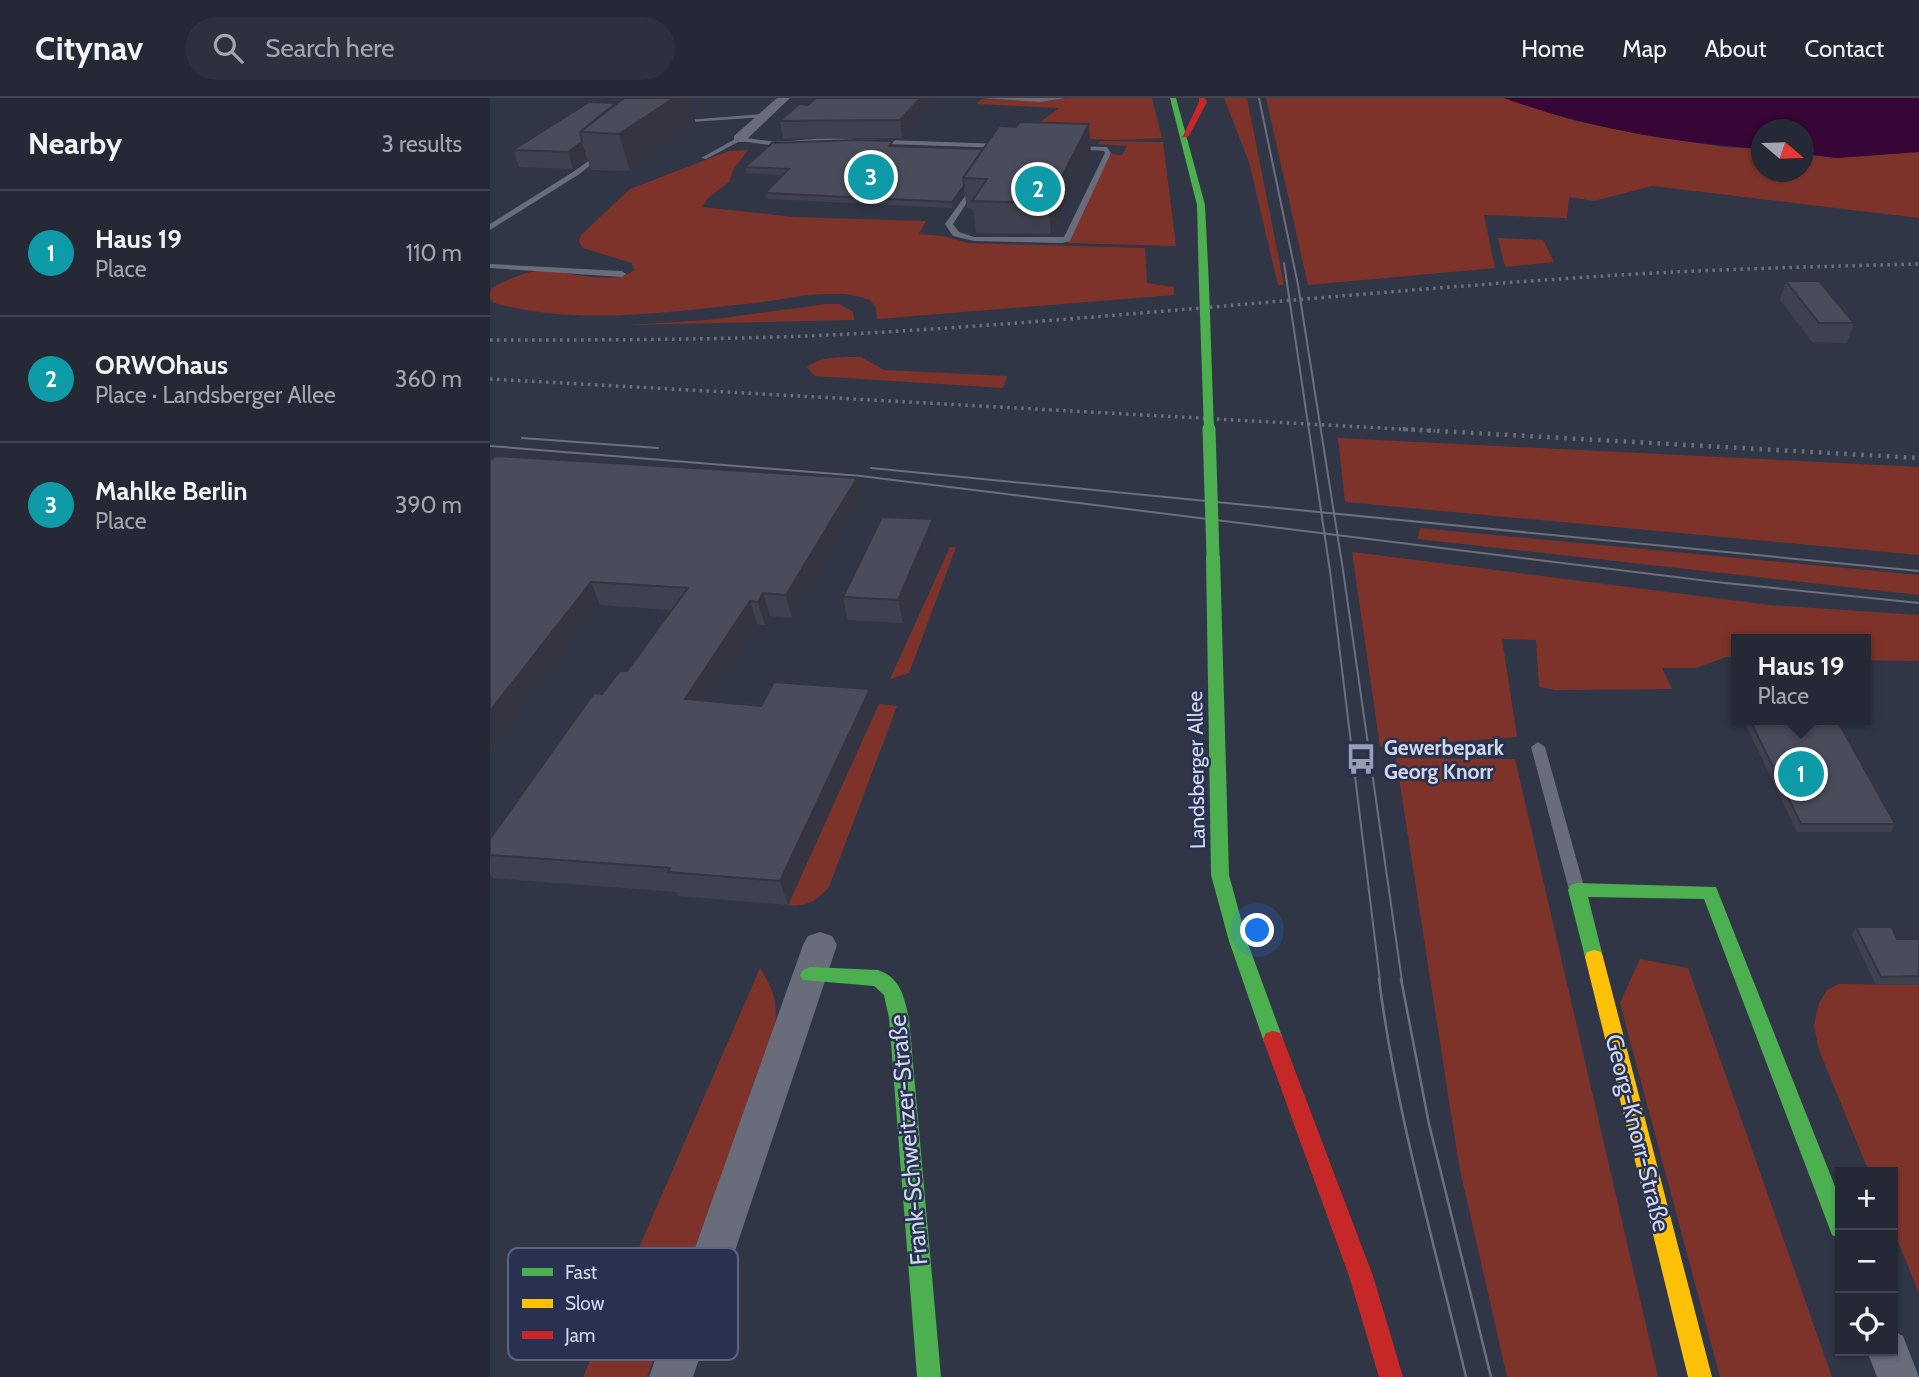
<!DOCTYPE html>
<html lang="en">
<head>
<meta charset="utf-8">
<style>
	:root { --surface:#252835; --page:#2d303d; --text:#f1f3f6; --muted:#a3a6ad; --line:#424450; --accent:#999fb2 }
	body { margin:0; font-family:Cabin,sans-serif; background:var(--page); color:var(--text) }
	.controls { position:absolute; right:21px; bottom:21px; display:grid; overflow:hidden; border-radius:0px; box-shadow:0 2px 5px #0004 }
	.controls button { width:63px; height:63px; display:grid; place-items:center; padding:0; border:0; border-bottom:2px solid var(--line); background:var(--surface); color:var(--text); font:35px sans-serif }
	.compass { position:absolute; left:1261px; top:21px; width:63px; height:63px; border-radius:50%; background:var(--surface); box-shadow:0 2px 5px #0004; rotate:109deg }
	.you { position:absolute; left:768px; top:833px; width:24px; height:24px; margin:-18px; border:5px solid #fff; border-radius:50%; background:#1a73e8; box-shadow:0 0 0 10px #1a73e833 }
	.badge { display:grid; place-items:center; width:46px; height:46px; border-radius:50%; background:var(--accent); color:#fff; font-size:23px; font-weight:700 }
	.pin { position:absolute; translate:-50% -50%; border:4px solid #fff; box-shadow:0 2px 7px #0006 }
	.popup { position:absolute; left:1241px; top:536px; width:140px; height:91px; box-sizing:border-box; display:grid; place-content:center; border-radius:0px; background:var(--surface); filter:drop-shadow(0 2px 5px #0005); font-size:23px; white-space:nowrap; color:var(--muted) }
	.popup b { font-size:26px; color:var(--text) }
	.popup::after { content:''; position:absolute; left:50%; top:100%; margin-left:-14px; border:14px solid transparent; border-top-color:var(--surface) }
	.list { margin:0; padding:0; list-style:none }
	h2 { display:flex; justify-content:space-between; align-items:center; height:91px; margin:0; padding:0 28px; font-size:30px }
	h2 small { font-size:23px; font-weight:400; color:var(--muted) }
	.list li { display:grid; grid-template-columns:46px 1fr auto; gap:21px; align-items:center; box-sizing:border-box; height:126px; padding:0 28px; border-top:2px solid var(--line) }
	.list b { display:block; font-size:26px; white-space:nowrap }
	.list p { margin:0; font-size:23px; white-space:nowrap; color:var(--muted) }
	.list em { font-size:23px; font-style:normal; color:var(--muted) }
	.icon { flex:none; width:38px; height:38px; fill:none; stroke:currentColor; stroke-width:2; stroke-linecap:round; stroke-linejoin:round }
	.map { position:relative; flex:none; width:1429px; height:1279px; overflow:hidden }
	header { display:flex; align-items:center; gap:42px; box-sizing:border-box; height:98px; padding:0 35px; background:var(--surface); border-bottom:2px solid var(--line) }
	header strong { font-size:33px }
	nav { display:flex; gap:38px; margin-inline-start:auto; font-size:24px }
	.search { width:490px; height:63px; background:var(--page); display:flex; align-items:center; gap:18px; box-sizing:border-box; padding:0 24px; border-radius:38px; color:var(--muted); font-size:26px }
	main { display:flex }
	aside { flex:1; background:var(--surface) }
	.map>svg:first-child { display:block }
</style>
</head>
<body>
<header>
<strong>Citynav</strong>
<div class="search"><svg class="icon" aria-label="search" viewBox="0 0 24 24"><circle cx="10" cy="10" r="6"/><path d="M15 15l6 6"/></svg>Search here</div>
<nav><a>Home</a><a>Map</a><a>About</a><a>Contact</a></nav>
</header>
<main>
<aside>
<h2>Nearby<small>3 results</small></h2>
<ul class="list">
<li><span class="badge" style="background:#0f9aa8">1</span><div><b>Haus 19</b><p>Place</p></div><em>110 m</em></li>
<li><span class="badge" style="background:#0f9aa8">2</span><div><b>ORWOhaus</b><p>Place · Landsberger Allee</p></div><em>360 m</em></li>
<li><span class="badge" style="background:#0f9aa8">3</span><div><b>Mahlke Berlin</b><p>Place</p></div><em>390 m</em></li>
</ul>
</aside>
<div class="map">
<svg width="1429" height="1279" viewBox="0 0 1429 1279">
	<rect width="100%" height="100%" fill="#313647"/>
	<g fill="#7e332a">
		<polygon points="579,0 662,0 672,40 626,42 532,38 569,10 487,6 491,1 557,3"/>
		<polygon points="734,0 757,0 794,187 788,187 759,64"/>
		<polygon points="776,0 1014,0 1086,23 1145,35 1233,49 1271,51 1272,74 1314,74 1314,56 1346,60 1429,54 1429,120 1162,88 1104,103 1079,99 1077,120 994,117 1005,170 818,187"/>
		<polygon points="610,43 673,44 686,148 577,145 618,61 621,56 632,57 637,48 608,46"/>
		<path d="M258 52 243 72 239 84 218 100 212 109 304 119 436 123 429 136 453 138 478 145 655 150 657 185 684 189V197L387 221 386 210 380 202C346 188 300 201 264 205 180 214 87 228 4 205L0 200 1 190C15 183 31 175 47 173 75 171 121 190 144 172L142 165 93 150 89 144 91 137 140 91 239 53Z"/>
		<polygon points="1008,140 1053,142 1064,164 1015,169"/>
		<polygon points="336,206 349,206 363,214 364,222 140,227 218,222"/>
		<path d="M371 259 394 272 517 278 513 290 325 278 317 269C330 258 354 259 371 259Z"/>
		<polygon points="848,340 1429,369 1429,457 855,404"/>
		<polygon points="930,430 1429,477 1429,497 928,441"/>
		<polygon points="460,449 466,449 419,575 400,581"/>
		<polygon points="862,454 1280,507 1429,517 1429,563 1376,562 1376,541 1246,541 1246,560 1236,559 1206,570 1172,570 1182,591 1066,592 1049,589 1046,542 1012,541 1027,639 890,649"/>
		<path d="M389 606 407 608 339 789C326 803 318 809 298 807Z"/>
		<polygon points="906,660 1025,661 1168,1279 1017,1279 969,1067"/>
		<polygon points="1150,861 1198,870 1342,1279 1230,1279 1130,905"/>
		<path d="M270 870C285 895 287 904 285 933L157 1279H93Z"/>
		<polygon points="1349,886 1429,887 1429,1195 1403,1131 1403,1074 1379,1074 1329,952 1324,928 1329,905 1337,892"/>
	</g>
	<path fill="#380537" d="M1014 0H1429V54L1346 60 1314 56V32H1272L1271 51C1185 45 1095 30 1014 0Z"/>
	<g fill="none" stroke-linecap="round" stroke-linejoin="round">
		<g fill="#686c7b" fill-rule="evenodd">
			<polygon points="491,0 576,0 550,4"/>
			<polygon points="273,16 275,19 187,25 184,23"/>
			<polygon points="249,39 286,44 338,40 513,46 516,48 513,50 338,44 286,48 250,43 216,61 211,60"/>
			<polygon points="583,48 617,49 621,55 580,143 572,145 484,143 463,138 455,126 485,84 489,86 463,126 469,134 484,139 574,139 615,55 614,53 581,51"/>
			<polygon points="111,54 116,55 88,77 0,132 0,126 83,74"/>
			<polygon points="0,166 132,173 136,176 132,179 0,170"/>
			<polygon points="1048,644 1055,649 1095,792 1093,796 1087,798 1081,796 1079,792 1041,649"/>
		</g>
		<g fill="#686c7b" fill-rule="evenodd">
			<polygon points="287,0 300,0 254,44 244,44 244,38"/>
			<polygon points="330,834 342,838 347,847 203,1279 159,1279 313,847 318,838"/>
			<polygon points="1403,1233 1413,1238 1429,1279 1387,1279 1377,1253 1403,1253"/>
		</g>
		<g fill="#4caf50" fill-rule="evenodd">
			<polygon points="680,0 686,0 715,107 719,188 714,191 709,188 707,107"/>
			<polygon points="723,454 730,458 739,777 757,843 793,941 790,947 783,949 776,947 773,941 739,843 721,777 716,458"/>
			<polygon points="1087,785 1226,789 1350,1101 1350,1140 1342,1137 1339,1129 1214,801 1098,799 1113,859 1111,864 1104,866 1097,864 1095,859 1078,792 1081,787"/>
			<path d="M320 869 388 872C411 880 414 899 419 920L451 1279H427L399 920 394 897 384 888 313 882 310 877 313 872Z"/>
		</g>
		<polygon fill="#ffc107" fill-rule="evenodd" points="1104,852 1111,854 1113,859 1222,1279 1198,1279 1095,859 1097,854"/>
		<g fill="#c62828" fill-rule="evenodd">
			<polygon points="709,0 715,0 717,4 699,38 692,40 709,4"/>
			<polygon points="783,933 790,935 793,941 883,1178 913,1279 889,1279 859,1178 773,941 776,935"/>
		</g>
		<g stroke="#6c707d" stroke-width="2">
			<polyline points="769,0 808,187 853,472 912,883"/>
			<polyline points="794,165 840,473 890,883"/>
			<polyline points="32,340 168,350"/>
			<polyline points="0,348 371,378 1226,484 1429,505"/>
			<polyline points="381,370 1429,473"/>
		</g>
		<g stroke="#6c707d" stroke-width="2.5">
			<path d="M889 881C906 1015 945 1148 976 1279"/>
			<polyline points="911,881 939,1026 1001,1279"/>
		</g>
		<g stroke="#6c707d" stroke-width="3.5" stroke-dasharray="2.5 4.5" stroke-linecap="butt">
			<path d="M0 242C120 242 240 242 360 236 597 223 833 197 1070 181 1189 172 1309 169 1429 166"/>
			<polyline points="0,281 945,333"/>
		</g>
		<polyline stroke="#6c707d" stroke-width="4.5" stroke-dasharray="2.5 6" stroke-linecap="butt" points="913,331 1429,360"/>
		<polyline stroke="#4caf50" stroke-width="10" points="714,188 719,333"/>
		<polyline stroke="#4caf50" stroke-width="13" points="719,331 723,458"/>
	</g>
	<g fill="#40414e">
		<polygon points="326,0 447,0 412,40 293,41 290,23 318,7"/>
		<polygon points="99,4 206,27 140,73 101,72 97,60 83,71 29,69 23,52"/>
		<polygon points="404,48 601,55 561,136 486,135 483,111 477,110 474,93 463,110 277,101 275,95 294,77 257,75 255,69"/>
		<polygon points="1296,183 1364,225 1357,245 1322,244 1290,202"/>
		<polygon points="0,362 372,402 302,520 280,518 275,527 267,526 218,603 385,614 298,807 188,798 186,794 3,780 0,776 0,741 112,596 137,573 182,512 110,507 0,652"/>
		<polygon points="443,421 447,444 413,525 358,522 353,499"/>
		<polygon points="1255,622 1347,622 1405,726 1401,734 1307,734 1254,623"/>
		<polygon points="1366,829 1407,841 1429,841 1429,887 1386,887 1362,837"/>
	</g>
	<g fill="#343540">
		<polygon points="184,0 200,0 206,27 140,73 129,36"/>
		<polygon points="430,0 447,0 412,40 410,22"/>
		<polygon points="599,26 601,55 561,136 558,105"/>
		<polygon points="92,44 97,60 83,71 78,54"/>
		<polygon points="474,88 474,93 463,110 462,104"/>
		<polygon points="367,380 372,402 302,520 296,497"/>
		<polygon points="443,421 447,444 413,525 408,502"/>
		<polygon points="101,484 110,507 0,652 0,613"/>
		<polygon points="273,495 280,518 275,527 268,504"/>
		<polygon points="260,503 267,526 204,625 195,601"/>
		<polygon points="380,591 385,614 298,807 290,783"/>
	</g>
	<g fill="#4b4c5b" stroke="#343540" stroke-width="2">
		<polygon points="134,0 184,0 129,36 90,34"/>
		<polygon points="326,0 430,0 410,22 290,23 309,6 318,7"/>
		<polygon points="99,4 126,5 90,34 92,44 78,54 23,52"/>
		<polygon points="530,24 599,26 558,105 482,103 497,81 473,80 509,28 526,29"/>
		<polygon points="365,42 403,43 399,48 493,51 473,80 474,88 462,104 275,95 299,71 255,69 282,45"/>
		<polygon points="1296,183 1329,183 1364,225 1329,225"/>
		<polygon points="6,358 367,380 296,497 273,495 268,504 260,503 195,601 271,608 284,584 380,591 290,783 178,774 180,770 0,757 0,741 104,595 112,596 130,573 137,573 198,490 101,484 0,613 0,362"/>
		<polygon points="392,419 443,421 408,502 353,499"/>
		<polygon points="1260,622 1347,622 1405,726 1311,726"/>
		<polygon points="1366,829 1402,829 1407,841 1429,841 1429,878 1391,879"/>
	</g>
	<defs>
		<symbol id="bus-bare" viewBox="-9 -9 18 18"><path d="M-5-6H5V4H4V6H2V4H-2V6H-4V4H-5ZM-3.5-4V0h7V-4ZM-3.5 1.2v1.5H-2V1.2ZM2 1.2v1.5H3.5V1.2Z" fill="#999fb2" stroke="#283150" stroke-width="2.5" paint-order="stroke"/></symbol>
	</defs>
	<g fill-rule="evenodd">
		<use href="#bus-bare" x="849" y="639" width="44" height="44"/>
	</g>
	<g text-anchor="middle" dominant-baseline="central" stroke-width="5" stroke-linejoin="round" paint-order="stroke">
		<g font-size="21" font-weight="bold" fill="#d1d8ec" stroke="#283150" text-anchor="start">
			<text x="894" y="649">Gewerbepark<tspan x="894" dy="24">Georg Knorr</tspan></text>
		</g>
		<g font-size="21" fill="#d1d8ec" stroke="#283150">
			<text transform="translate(706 672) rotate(-91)">Landsberger Allee</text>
		</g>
		<g font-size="24" fill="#d1d8ec" stroke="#283150">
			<text transform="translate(1148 1035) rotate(76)">Georg-Knorr-Straße</text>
			<text transform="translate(418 1042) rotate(-95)">Frank-Schweitzer-Straße</text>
		</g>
	</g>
	<rect x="18" y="1150" width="230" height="112" rx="10" fill="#283150" stroke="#5b637f" stroke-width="2"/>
	<rect x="32" y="1170" width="31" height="8" fill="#4caf50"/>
	<rect x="32" y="1201" width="31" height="9" fill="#ffc107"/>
	<rect x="32" y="1233" width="31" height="8" fill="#c62828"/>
	<g font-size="19" fill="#d1d8ec">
		<text x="75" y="1181">Fast</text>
		<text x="75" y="1212">Slow</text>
		<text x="75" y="1244">Jam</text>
	</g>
</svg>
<div class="controls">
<button>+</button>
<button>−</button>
<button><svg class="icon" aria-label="locate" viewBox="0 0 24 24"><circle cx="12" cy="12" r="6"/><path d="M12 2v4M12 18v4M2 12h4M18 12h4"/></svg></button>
</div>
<svg class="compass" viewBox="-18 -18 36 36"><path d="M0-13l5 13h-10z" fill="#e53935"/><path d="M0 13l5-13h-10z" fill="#a3a6ad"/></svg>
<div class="you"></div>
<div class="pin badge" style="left:1311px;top:676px;background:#0f9aa8">1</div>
<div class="popup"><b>Haus 19</b>Place</div>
<div class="pin badge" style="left:548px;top:91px;background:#0f9aa8">2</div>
<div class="pin badge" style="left:381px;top:79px;background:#0f9aa8">3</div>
</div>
</main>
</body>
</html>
